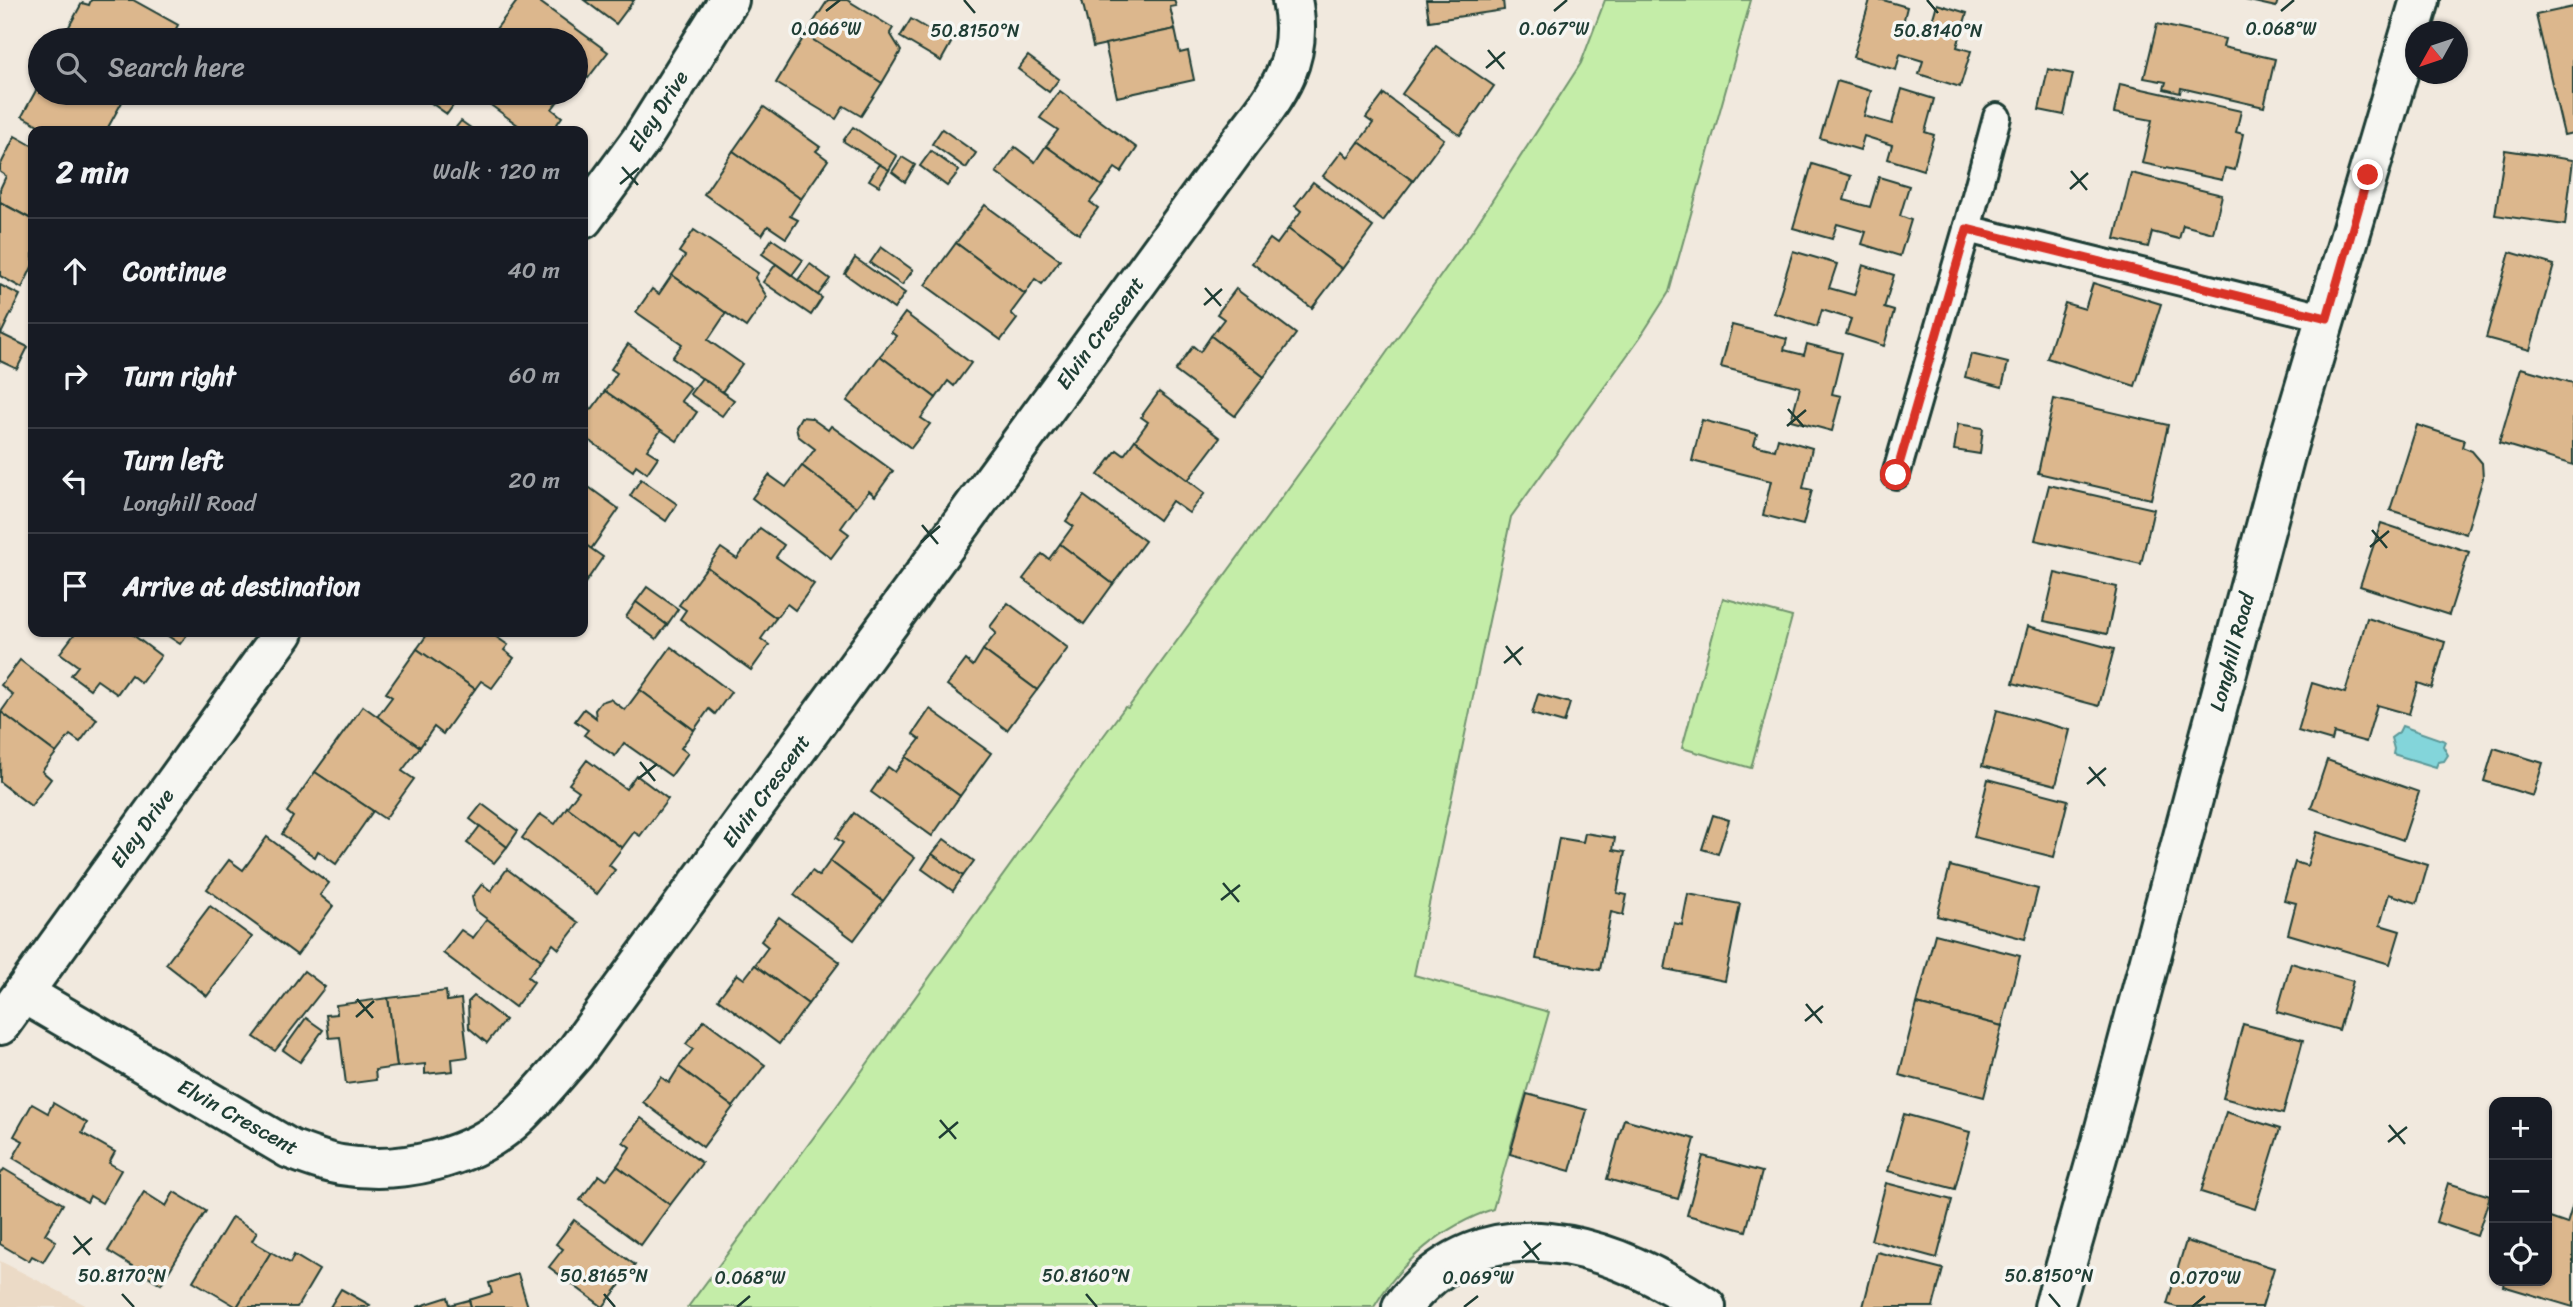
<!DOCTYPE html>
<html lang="en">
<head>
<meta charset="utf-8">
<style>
	:root { --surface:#171b24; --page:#242831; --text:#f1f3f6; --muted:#9ea1a6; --line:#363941 }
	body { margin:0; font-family:Sriracha,sans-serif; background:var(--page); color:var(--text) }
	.controls { position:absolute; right:21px; bottom:21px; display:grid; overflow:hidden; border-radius:14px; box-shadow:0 2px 5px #0004 }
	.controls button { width:63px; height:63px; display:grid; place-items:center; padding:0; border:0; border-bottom:2px solid var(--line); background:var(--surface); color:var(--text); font:35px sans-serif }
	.compass { position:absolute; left:2405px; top:21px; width:63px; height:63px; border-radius:50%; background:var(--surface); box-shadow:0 2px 5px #0004; rotate:230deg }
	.stop { position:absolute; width:21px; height:21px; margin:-16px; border:5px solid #d93025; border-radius:50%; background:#fff }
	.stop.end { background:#d93025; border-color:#fff; box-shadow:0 2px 7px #0008 }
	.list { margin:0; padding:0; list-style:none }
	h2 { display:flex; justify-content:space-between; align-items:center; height:91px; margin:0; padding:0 28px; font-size:30px }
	h2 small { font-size:23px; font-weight:400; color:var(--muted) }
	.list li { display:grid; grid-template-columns:46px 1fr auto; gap:21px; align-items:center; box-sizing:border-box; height:105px; padding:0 28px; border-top:2px solid var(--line) }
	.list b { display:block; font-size:26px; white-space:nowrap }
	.list p { margin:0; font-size:23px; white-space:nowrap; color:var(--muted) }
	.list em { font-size:23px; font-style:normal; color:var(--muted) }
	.icon { flex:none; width:38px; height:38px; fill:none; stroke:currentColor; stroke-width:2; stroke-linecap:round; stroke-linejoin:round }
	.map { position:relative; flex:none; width:2573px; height:1307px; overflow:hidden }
	.search { position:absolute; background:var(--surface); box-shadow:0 2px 5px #0004; left:28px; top:28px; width:560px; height:77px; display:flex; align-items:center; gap:18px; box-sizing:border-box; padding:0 24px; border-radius:38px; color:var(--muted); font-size:26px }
	.panel { position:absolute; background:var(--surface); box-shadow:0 2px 5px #0004; left:28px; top:126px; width:560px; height:511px; border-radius:14px }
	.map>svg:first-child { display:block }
</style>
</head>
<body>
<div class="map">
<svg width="2573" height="1307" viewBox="0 0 2573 1307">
	<rect width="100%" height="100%" fill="#f1e9de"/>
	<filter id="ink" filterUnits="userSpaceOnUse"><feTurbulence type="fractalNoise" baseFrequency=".0143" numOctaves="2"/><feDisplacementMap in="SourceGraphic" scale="14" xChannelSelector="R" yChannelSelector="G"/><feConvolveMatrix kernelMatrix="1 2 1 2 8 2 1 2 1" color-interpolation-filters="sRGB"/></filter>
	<g filter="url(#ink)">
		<polygon fill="#ebdac6" points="0,1261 74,1299 89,1307 0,1307"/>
		<g fill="#c4eda8" stroke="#72956e" stroke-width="2">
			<path d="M1605 0H1751L1669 292 1641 336 1511 517 1414 975 1549 1012 1493 1209C1443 1226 1401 1261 1374 1307H688L836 1107 1102 738 1125 707 1128 708 1373 372 1475 227 1581 63Z"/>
			<polygon points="1723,598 1792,617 1751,768 1682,748"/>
		</g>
		<polygon fill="#83d5da" stroke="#5b9898" stroke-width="2" points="2402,726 2445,741 2443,746 2448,755 2444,761 2438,762 2436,767 2393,754 2394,749 2391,738 2399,732"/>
		<g fill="#dcb78d" stroke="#1f3d34" stroke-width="2">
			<polygon points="91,0 133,0 178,25 170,40 82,40 66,32 82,3 89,5"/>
			<polygon points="518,0 537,0 608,52 588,78 580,72 576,77 576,40 494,40 490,37"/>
			<polygon points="584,0 634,0 616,24"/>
			<polygon points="828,0 847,0 893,28 890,33 901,51 882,83 805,35"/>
			<polygon points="1082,0 1174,0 1176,6 1170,7 1175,29 1093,47"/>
			<polygon points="1426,0 1503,0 1504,10 1429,21"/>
			<polygon points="1870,0 1883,0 1907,7 1902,27 1928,35 1937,4 1967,13 1957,47 1971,51 1960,87 1919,74 1923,61 1900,54 1896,70 1853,57"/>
			<polygon points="2245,0 2278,0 2276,7"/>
			<polygon points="2573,7 2573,133 2564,135 2536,15"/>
			<polygon points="911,19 951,43 941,61 900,37"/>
			<polygon points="2157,24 2225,39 2223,47 2275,59 2264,107 2181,88 2180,93 2164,89 2166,82 2144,78"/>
			<polygon points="1175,29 1180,53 1188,51 1194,80 1117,97 1105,44"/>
			<polygon points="805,35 882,83 861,116 844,106 836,119 776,83"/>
			<polygon points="1436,46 1494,86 1460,135 1402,94"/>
			<polygon points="1028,56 1059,79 1049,92 1018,69"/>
			<polygon points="2048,69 2073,74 2064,115 2039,110"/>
			<polygon points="1837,81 1871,91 1864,116 1892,124 1902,89 1934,99 1925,132 1934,135 1923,170 1888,159 1892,145 1864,136 1860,150 1820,138"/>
			<polygon points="2120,84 2241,111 2236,132 2243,134 2235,170 2225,168 2222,180 2142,163 2152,120 2114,113"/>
			<polygon points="39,85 40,93 127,93 106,131 49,131 22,116"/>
			<polygon points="1060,91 1137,148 1121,172 1115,168 1102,186 1046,146 1058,130 1040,118"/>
			<polygon points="417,93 450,93 458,99 447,114"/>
			<polygon points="479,93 564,93 552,109 562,117 552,131 526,131 477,95"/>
			<polygon points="1384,94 1444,139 1413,181 1359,142 1373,123 1366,118"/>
			<polygon points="764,107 820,147 816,151 828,160 801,199 733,151"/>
			<polygon points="461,121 475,131 453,131"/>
			<polygon points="853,127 897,156 889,170 843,141"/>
			<polygon points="942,129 976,153 966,168 932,144"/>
			<polygon points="15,136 33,146 33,220 0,202 0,189 6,176 0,172 0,166"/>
			<polygon points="1359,142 1413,181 1383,221 1323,176 1342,151 1348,157"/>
			<polygon points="1046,146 1102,186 1090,202 1098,208 1079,234 996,172 1015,147 1035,162"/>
			<polygon points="2505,150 2573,160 2565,225 2495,215"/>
			<polygon points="733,151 801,199 790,216 798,220 786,238 768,226 762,235 704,194"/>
			<polygon points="931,151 959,171 947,186 920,166"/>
			<polygon points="902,157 915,165 905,182 892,172"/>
			<polygon points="879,164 889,170 879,186 869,180"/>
			<polygon points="1812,164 1851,176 1844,200 1870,207 1879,177 1909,186 1900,216 1911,220 1900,256 1862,244 1866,232 1837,224 1832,239 1793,228"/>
			<polygon points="2131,173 2222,195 2213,233 2183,225 2179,239 2152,232 2148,247 2115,239"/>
			<polygon points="1313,182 1373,227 1342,269 1288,229 1301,211 1295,206"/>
			<polygon points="0,202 33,220 33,265 22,288 0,276"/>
			<polygon points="985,205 1060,260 1042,284 1035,279 1025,294 956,243"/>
			<polygon points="1288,229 1342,269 1312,308 1252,263 1270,239 1277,244"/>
			<polygon points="694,230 758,273 755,278 767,297 746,327 672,275 685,256 679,252"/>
			<polygon points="772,239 803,260 792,275 762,254"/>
			<polygon points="956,243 1025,294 1011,313 1017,319 1001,340 925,285"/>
			<polygon points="881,247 913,270 902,285 870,263"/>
			<polygon points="1793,251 1837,264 1829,288 1854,295 1863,265 1894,275 1884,308 1894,311 1884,346 1846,334 1851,319 1822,310 1817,327 1774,313"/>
			<polygon points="2510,252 2554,265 2530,350 2486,338"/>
			<polygon points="855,258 905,293 894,309 845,274"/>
			<polygon points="776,264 822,298 811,315 763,282"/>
			<polygon points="810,264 830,279 818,295 798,280"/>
			<polygon points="672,275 726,313 708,340 742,364 722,392 672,358 682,344 636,312 652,289 659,294"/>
			<polygon points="2093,283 2161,304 2135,386 2047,358 2065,303 2085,309"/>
			<polygon points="0,285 20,295 1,334 28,347 17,369 0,361"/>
			<polygon points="1236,289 1296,334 1264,377 1211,336 1224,319 1217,314"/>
			<polygon points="905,313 971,363 954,386 948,381 936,398 880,356 896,336 891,332"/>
			<polygon points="1732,325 1787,339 1784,350 1804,355 1807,344 1842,353 1832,394 1841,396 1832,431 1791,420 1800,387 1721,367"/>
			<polygon points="1211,336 1264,377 1235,416 1175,371 1193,346 1200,352"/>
			<polygon points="628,344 691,388 681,401 697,412 677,441 605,391 617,373 611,369"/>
			<polygon points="1971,354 2008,363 2002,387 1965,377"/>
			<polygon points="880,356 936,398 921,418 930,424 911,448 847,401"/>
			<polygon points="2521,368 2573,383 2573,465 2499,443"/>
			<polygon points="702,378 734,400 722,416 690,394"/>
			<polygon points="605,391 661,430 647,450 658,457 647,473 636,465 633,471 583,436 583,407 585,404 592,409"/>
			<polygon points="1159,392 1220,438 1188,480 1135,440 1148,422 1141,417"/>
			<polygon points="2054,399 2168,425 2151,499 2038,473"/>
			<polygon points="801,417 811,418 828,430 831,426 893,471 875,496 869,491 856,507 802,466 815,449 798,436 796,426"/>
			<polygon points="1702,420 1757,434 1754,445 1775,450 1778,438 1812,448 1803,488 1812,490 1803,525 1763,515 1771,481 1692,461"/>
			<polygon points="1958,424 1983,428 1980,454 1954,450"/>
			<polygon points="2417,425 2464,440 2462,447 2472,451 2482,463 2483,478 2466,534 2390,510"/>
			<polygon points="1135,440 1205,493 1189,513 1172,501 1159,520 1098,475 1117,450 1124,455"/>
			<polygon points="802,466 856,507 841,528 849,534 831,558 752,498 769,475 786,487"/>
			<polygon points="641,479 677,504 666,521 630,496"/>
			<polygon points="583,483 619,509 591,549 583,543"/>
			<polygon points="2049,485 2154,509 2141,564 2035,540"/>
			<polygon points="1084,496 1145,541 1113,584 1060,544 1073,526 1066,521"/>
			<polygon points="2381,523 2469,552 2449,615 2360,586"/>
			<polygon points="760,528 784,545 776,557 814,584 795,610 787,604 776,618 707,567 721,548 737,559"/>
			<polygon points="583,543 603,557 583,586"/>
			<polygon points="1060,544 1113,584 1084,624 1023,579 1042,554 1049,559"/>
			<polygon points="707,567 776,618 761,639 769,645 751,670 680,619 686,610 679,605"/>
			<polygon points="2055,573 2117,587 2107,634 2044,621"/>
			<polygon points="647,587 678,609 667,625 636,602"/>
			<polygon points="636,602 667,625 656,639 626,617"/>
			<polygon points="1008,603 1068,648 1037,690 983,650 996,633 990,627"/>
			<polygon points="2367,618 2445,642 2432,688 2418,683 2409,714 2377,705 2366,742 2334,733 2332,741 2298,731 2312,683 2345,693"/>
			<polygon points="2028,626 2114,649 2099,706 2013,683"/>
			<polygon points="76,632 129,632 161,656 141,683 131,675 117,694 97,680 90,689 71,675 78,666 60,653"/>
			<polygon points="162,632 189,632 180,644"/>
			<polygon points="429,632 489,632 508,645 504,650 514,658 492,688 481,681 475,689 417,649"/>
			<polygon points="671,647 731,692 715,714 709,709 694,730 640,690"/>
			<polygon points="417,649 475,689 443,734 434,727 420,747 377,717 392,697 386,693"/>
			<polygon points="983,650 1037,690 1007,730 947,685 966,660 973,666"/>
			<polygon points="20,660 97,719 80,742 70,735 56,753 1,712 13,695 1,685"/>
			<polygon points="640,690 694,730 681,748 688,753 671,776 624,743 615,756 584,735 588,730 575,721 584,709 596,718 595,710 601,702 610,699 625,710"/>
			<polygon points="1538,694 1570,703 1564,723 1532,714"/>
			<polygon points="363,706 420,747 402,771 414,779 385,819 315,772"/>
			<polygon points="930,709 991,753 960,796 906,757 920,739 913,734"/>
			<polygon points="1997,710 2070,730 2056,785 1982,766"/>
			<polygon points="1,712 56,753 42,771 51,779 31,806 0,782"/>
			<polygon points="2494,748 2543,763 2533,796 2484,781"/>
			<polygon points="906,757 960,796 932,836 871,792 888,767 895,772"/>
			<polygon points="587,760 626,789 636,775 668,799 640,836 634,832 622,848 567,807 579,791 569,784"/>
			<polygon points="2327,760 2419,792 2403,840 2311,808"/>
			<polygon points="315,772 373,811 336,864 318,851 315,857 282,834 293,817 287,812"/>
			<polygon points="1988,779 2068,800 2054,857 1974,837"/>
			<polygon points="482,804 518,831 507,847 470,819"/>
			<polygon points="567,807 622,848 609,865 615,870 597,894 522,838 540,814 555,824"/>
			<polygon points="854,813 915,858 883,901 830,861 843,843 836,838"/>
			<polygon points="1713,815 1729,820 1718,854 1702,849"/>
			<polygon points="480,826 507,847 494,863 467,843"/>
			<polygon points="2317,832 2428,865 2417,903 2389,894 2380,925 2400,931 2390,964 2288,934 2296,903 2284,900 2295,862 2307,866"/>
			<polygon points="1585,833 1615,838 1613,850 1625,852 1617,893 1627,895 1623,915 1611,912 1600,970 1536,959 1559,838 1583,842"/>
			<polygon points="267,837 329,883 320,895 333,906 297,955 207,889 229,860 243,870"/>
			<polygon points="944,839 974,861 963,876 932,854"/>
			<polygon points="932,854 963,876 953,891 922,869"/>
			<polygon points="830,861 883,901 854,940 794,895 812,871 819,876"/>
			<polygon points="1950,866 2038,889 2025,939 1937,916"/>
			<polygon points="507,869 579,923 559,949 553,944 541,960 475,910 472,897 482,884 491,891"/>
			<polygon points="1688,894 1740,904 1725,981 1665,969 1674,923 1682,925"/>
			<polygon points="210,906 252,937 207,996 166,964"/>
			<polygon points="779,917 840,962 808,1004 755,965 768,947 761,941"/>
			<polygon points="487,919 541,960 528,977 534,982 515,1007 443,953 461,930 473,938"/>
			<polygon points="1935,934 2020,956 2002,1026 1917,1004"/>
			<polygon points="2291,963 2353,981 2339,1030 2277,1012"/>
			<polygon points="755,965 808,1004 779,1044 718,999 737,974 744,979"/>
			<polygon points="304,971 325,987 275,1051 254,1037"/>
			<polygon points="446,991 447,1001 461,999 468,1057 452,1059 453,1071 425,1074 425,1064 397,1067 388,998"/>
			<polygon points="474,996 505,1020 487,1043 469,1028 468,1002"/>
			<polygon points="388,998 397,1067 375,1070 376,1080 346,1084 340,1037 329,1038 326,1015 337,1014 336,1005"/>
			<polygon points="1917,1004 2002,1026 1984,1097 1899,1075"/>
			<polygon points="306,1018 323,1030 300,1062 283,1050"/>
			<polygon points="704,1020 765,1065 733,1107 679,1067 693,1049 686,1044"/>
			<polygon points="2243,1024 2303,1040 2283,1114 2223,1098"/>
			<polygon points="679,1067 733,1107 703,1147 643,1102 661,1077 669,1083"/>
			<polygon points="1527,1094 1587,1110 1570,1171 1510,1154"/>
			<polygon points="53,1103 87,1123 82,1133 115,1152 109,1163 121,1170 102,1203 90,1196 87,1202 13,1158 23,1141 14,1136 32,1104 48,1113"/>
			<polygon points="2226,1112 2280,1129 2255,1209 2201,1192"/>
			<polygon points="1904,1114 1970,1132 1955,1189 1888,1171"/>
			<polygon points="641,1118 702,1163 670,1205 617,1166 630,1147 623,1142"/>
			<polygon points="1624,1119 1695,1139 1678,1199 1607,1179"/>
			<polygon points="1703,1156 1762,1172 1746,1231 1687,1215"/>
			<polygon points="617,1166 670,1205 641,1245 580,1200 599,1175 606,1180"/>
			<polygon points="4,1169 63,1204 45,1234 56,1241 43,1262 32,1256 29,1261 0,1244 0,1175"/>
			<polygon points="1886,1183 1952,1200 1937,1258 1871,1240"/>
			<polygon points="2448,1183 2490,1196 2477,1236 2436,1222"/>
			<polygon points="144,1192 166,1206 174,1192 206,1211 161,1284 108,1251"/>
			<polygon points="2573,1204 2573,1307 2503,1286 2504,1281 2547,1281 2547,1217 2567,1224"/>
			<polygon points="232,1217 257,1232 252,1241 271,1252 237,1307 193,1281"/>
			<polygon points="574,1220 635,1265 603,1307 549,1267 563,1249 556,1244"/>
			<polygon points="2186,1241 2274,1268 2262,1307 2176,1307 2167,1304"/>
			<polygon points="271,1252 290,1263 294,1255 319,1270 297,1307 237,1307"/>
			<polygon points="1877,1252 1943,1269 1933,1307 1863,1307"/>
			<polygon points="518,1274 528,1307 471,1307 469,1300 492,1293 489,1283"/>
			<polygon points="341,1289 370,1305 368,1307 330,1307"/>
			<polygon points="448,1297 450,1305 469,1300 471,1307 417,1307"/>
		</g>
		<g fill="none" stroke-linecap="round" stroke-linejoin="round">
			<defs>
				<g id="lane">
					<polyline points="1997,117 1967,229 2327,318"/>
					<polyline points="1896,475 1967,229"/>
				</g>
				<g id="street">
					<polyline points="583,219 641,140 729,0"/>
					<path d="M23 993 290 1149C306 1155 323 1162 341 1165 400 1175 473 1159 517 1117 538 1097 556 1074 575 1053L1240 142C1276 96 1305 62 1292 0"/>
					<polyline points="0,1025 284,632"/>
					<path d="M1402 1307C1485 1199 1611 1244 1706 1307"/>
					<polyline points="2054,1307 2101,1143 2288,444 2420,0"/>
				</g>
			</defs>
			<use href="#lane" stroke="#1f3d34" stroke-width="32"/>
			<use href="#street" stroke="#1f3d34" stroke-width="44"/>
			<use href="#lane" stroke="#f6f6f2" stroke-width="26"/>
			<use href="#street" stroke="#f6f6f2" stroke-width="38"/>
		</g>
	</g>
	<g fill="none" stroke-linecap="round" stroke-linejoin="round" filter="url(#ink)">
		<polyline stroke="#d93025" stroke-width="9" points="1896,475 1967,229 2327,318 2368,175"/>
	</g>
	<path fill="none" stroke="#1f3d34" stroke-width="2.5" d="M964 0 975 13M1927 0 1938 13M826 11 840 0M1554 11 1567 0M2281 11 2294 0M1488 50 1504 69M1486 68 1505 52M622 167 638 185M2071 171 2087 190M620 184 639 168M2070 189 2088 173M1205 288 1221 306M1204 305 1222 289M1788 409 1804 427M1787 426 1806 410M922 525 938 544M2372 530 2387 548M921 542 940 526M2370 547 2389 531M1506 646 1521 665M1504 663 1523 647M640 762 655 781M2089 767 2105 786M638 779 657 764M2087 784 2106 768M1223 883 1239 902M1221 900 1240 885M357 999 373 1018M1806 1004 1822 1023M356 1017 374 1001M1805 1021 1823 1006M940 1120 956 1139M2389 1125 2405 1144M939 1138 958 1122M2388 1142 2407 1127M74 1236 90 1255M1524 1241 1539 1260M73 1254 92 1238M1522 1258 1541 1243M122 1294 134 1307M604 1294 615 1307M1086 1294 1097 1307M2049 1294 2060 1307M737 1307 750 1296M1464 1307 1478 1296M2192 1307 2205 1296"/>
	<g text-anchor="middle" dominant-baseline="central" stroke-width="7" stroke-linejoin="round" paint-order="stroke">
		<g font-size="21" fill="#1f3d34" stroke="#f6f6f2">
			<text transform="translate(658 111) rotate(-57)">Eley Drive</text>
			<text transform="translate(1100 333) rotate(-54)">Elvin Crescent</text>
			<text transform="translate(2232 652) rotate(-75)">Longhill Road</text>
			<text transform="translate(766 791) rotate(-54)">Elvin Crescent</text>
			<text transform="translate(142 828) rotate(-54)">Eley Drive</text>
			<text transform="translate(238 1117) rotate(29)">Elvin Crescent</text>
		</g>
	</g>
	<g font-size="18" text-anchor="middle" fill="#1f3d34" stroke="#f6f6f2" stroke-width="7" stroke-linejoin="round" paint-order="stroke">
		<text x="826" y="35">0.066°W</text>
		<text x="1554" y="35">0.067°W</text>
		<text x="2281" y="35">0.068°W</text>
		<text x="975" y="37">50.8150°N</text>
		<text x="1938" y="37">50.8140°N</text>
		<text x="122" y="1282">50.8170°N</text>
		<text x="604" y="1282">50.8165°N</text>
		<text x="1086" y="1282">50.8160°N</text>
		<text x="2049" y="1282">50.8150°N</text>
		<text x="750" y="1284">0.068°W</text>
		<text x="1478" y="1284">0.069°W</text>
		<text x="2205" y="1284">0.070°W</text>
	</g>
</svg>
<div class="controls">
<button>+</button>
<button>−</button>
<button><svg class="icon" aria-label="locate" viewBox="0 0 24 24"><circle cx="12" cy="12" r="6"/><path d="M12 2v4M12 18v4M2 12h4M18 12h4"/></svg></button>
</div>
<svg class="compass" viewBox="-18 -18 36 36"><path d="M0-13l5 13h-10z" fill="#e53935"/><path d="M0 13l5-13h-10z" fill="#9ea1a6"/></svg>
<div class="stop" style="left:1896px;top:475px"></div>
<div class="stop end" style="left:2368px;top:175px"></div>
<div class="search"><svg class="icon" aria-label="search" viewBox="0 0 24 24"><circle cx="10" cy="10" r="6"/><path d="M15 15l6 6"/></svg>Search here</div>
<section class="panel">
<h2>2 min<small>Walk · 120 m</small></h2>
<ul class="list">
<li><svg class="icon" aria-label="ahead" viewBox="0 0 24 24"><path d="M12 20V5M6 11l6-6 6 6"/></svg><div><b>Continue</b></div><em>40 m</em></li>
<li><svg class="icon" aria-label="right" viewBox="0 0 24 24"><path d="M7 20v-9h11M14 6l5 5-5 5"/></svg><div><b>Turn right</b></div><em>60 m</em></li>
<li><svg class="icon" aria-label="left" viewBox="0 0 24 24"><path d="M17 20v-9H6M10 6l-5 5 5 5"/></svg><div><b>Turn left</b><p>Longhill Road</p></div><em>20 m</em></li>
<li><svg class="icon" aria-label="arrive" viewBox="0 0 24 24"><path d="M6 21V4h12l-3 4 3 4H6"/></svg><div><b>Arrive at destination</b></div></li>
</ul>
</section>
</div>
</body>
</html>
